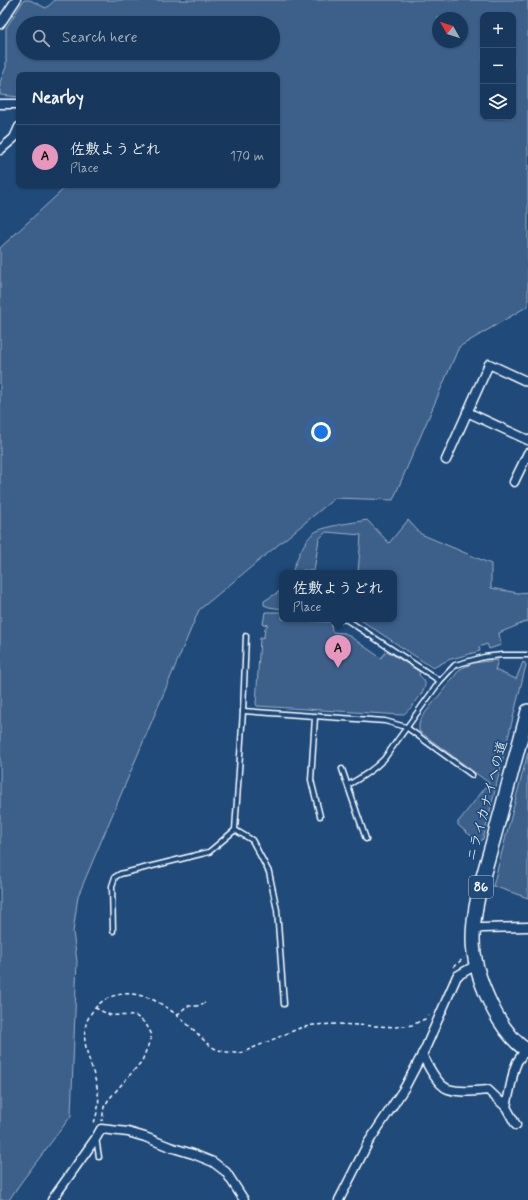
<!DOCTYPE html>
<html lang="en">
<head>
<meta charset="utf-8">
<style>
	:root { --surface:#17385c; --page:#203f62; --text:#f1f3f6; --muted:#9eacbb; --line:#365272; --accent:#e797bd }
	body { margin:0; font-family:Mynerve,"Klee One",sans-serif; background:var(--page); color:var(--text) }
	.controls { position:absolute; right:12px; top:12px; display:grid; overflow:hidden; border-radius:8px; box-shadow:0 1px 3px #0004 }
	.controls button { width:36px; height:36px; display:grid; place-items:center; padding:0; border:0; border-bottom:1px solid var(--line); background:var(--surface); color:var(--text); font:20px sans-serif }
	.compass { position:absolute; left:432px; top:12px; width:36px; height:36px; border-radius:50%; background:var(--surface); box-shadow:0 1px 3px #0004; rotate:309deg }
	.you { position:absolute; left:321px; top:432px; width:14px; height:14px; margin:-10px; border:3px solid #fff; border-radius:50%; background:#1a73e8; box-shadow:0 0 0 6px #1a73e833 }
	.badge { display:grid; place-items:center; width:26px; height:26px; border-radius:50%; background:var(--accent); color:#111; font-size:13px; font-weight:700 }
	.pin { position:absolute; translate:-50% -33px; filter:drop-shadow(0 1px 2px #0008) }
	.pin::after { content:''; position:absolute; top:21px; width:14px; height:12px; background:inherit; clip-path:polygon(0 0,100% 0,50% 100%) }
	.popup { position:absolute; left:279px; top:570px; width:118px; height:52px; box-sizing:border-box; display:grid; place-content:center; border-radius:8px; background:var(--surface); filter:drop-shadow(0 1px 3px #0005); font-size:13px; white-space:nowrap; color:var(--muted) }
	.popup b { font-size:15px; color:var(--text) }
	.popup::after { content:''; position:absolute; left:50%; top:100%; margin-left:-8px; border:8px solid transparent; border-top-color:var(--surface) }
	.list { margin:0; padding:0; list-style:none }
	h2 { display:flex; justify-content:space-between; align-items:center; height:52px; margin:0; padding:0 16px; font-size:17px }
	h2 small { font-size:13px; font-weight:400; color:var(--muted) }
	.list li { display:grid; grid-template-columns:26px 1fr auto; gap:12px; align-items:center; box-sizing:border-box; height:64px; padding:0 16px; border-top:1px solid var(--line) }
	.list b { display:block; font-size:15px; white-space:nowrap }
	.list p { margin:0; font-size:13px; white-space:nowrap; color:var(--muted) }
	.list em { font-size:13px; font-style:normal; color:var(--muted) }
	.icon { flex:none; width:22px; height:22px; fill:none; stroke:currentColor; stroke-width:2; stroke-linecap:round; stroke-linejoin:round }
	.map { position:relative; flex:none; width:528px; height:1200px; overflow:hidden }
	.search { position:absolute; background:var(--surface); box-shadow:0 1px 3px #0004; left:16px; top:16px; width:264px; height:44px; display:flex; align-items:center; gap:10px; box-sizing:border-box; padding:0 14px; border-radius:22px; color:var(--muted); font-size:15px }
	.panel { position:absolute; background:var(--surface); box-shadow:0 1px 3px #0004; left:16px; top:72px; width:264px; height:116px; border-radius:8px }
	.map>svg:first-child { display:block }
</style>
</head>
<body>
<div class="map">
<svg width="528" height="1200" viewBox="0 0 528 1200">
	<rect width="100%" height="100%" fill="#1f4a7a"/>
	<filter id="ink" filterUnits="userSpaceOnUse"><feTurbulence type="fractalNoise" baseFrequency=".025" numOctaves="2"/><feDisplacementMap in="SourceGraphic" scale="8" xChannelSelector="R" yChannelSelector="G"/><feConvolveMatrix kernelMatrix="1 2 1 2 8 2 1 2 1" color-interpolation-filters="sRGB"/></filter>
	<g filter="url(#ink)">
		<g fill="#3c618b" stroke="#9eb0c5" fill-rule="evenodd">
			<path d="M24 0H30L46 8 55 0H528V306L459 347 393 500 335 498 199 610 78 896 73 932 77 961 71 1116 22 1181 9 1200H0V248L68 185H277V75H19V97L0 95V82L6 67V28ZM483 15H513V117H483ZM438 18H462V42H438ZM23 23H273V53H23Z"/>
			<path d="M367 520 389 543 408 520 421 534 491 564V588L518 593 528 592V621L499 633 501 645 489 649 487 644 479 647 480 651 448 660 433 668 359 619H394V573H358L361 535 326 532 319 539 314 571 303 570V573H292C296 561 304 539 315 532 328 525 352 523 367 520Z"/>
			<polygon points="282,590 282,609 269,607 264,605 264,601"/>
			<path d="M265 612H282V619L331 622 332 632 345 633 381 658 387 651 420 672 419 675C422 678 426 681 425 685 425 692 408 713 402 715L257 706 256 704 260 638 264 637 265 628 268 625 263 624Z"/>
			<polygon points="498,660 495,670 516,679 523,662 525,663 526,665 483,839 480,842 466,832 458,825 458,822 489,783 419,731 419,724 422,717 460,669 473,663"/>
			<polygon points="528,752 528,898 493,886"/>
		</g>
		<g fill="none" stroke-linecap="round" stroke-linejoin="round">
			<defs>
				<g id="service">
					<polyline points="340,619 347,620 440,681"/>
					<polyline points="243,711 385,721 406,727 472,775"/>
					<polyline points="315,717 311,780 320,816"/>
					<polyline points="342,769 366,839"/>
					<path d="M348 785C361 778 373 770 384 759L440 681 455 665 484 657 502 655H528"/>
					<polyline points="235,830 252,840 269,872 277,910 284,1004"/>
					<polyline points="113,931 112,886 115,877 120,874 209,852 235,830 243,711 246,636"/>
					<polyline points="96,1138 99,1157"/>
				</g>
				<g id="minor">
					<polyline points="0,24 16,0"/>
					<polyline points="0,104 19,104"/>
					<polyline points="0,150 14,138 19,127"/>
					<polyline points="467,412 528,440"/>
					<polyline points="446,460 489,364 528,382"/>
					<polyline points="514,482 528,453"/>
					<polyline points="473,930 482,928 528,927"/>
					<path d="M422 1054C427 1064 437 1085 448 1089 460 1093 475 1091 488 1090L506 1107 514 1070 517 1062 526 1049"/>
					<polyline points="506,1107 516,1125"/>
					<polyline points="52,1200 96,1138 101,1129 128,1132 145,1137 170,1147 193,1154 213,1162 226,1172 244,1200"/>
					<polyline points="339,1200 368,1143 405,1087 425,1049 457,976 476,965"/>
				</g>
				<path id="primary" d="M528 711C516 755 505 798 493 841 484 873 473 906 473 939 473 973 498 1033 528 1051"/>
			</defs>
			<use href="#service" stroke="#fff" stroke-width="7"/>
			<use href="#minor" stroke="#fff" stroke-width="11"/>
			<use href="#primary" stroke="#fff" stroke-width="16"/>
			<g stroke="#fff" stroke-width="1.5" stroke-dasharray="4 3" stroke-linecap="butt">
				<polyline points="453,967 464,958"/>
				<polyline points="95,1008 110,1015 136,1016 146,1024 152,1035 142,1061 109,1099 104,1107 102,1121"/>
				<polyline points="177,1015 187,1006 197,1006 207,1002"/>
				<path d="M94 1123C97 1113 100 1104 98 1093 94 1062 70 1032 98 1005 107 996 120 993 132 994 159 997 177 1015 196 1032 201 1037 206 1043 212 1047 221 1052 231 1053 241 1053L300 1028 313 1025 337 1024 396 1027 412 1025 427 1018 429 1015"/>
			</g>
			<use href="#service" stroke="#1f4a7a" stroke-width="4"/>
			<use href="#minor" stroke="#1f4a7a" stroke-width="8"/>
			<use href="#primary" stroke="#1f4a7a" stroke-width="13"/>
		</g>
	</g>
	<g text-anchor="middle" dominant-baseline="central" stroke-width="3.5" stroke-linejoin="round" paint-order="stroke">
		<rect fill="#1f4a7a" stroke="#bcc9d7" stroke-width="1" x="469" y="876" width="24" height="22" rx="3"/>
		<g font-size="13" font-weight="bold" fill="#fff">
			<text x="481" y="887">86</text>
		</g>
		<g font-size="14" fill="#fff" stroke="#1f4a7a">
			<text transform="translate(487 801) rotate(-75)">ニライカナイへの道</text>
		</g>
	</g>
</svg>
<div class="controls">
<button>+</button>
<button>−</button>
<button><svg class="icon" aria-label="layers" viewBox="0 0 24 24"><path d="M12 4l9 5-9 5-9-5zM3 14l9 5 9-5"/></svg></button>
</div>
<svg class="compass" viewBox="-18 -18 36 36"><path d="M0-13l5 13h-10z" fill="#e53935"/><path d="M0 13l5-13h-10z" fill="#9eacbb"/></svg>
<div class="you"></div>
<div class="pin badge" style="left:338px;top:668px">A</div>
<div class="popup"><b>佐敷ようどれ</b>Place</div>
<div class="search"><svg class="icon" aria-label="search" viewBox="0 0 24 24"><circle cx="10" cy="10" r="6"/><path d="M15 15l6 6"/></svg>Search here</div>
<section class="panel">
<h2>Nearby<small></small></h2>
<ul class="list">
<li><span class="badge">A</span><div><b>佐敷ようどれ</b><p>Place</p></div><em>170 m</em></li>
</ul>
</section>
</div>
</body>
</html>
